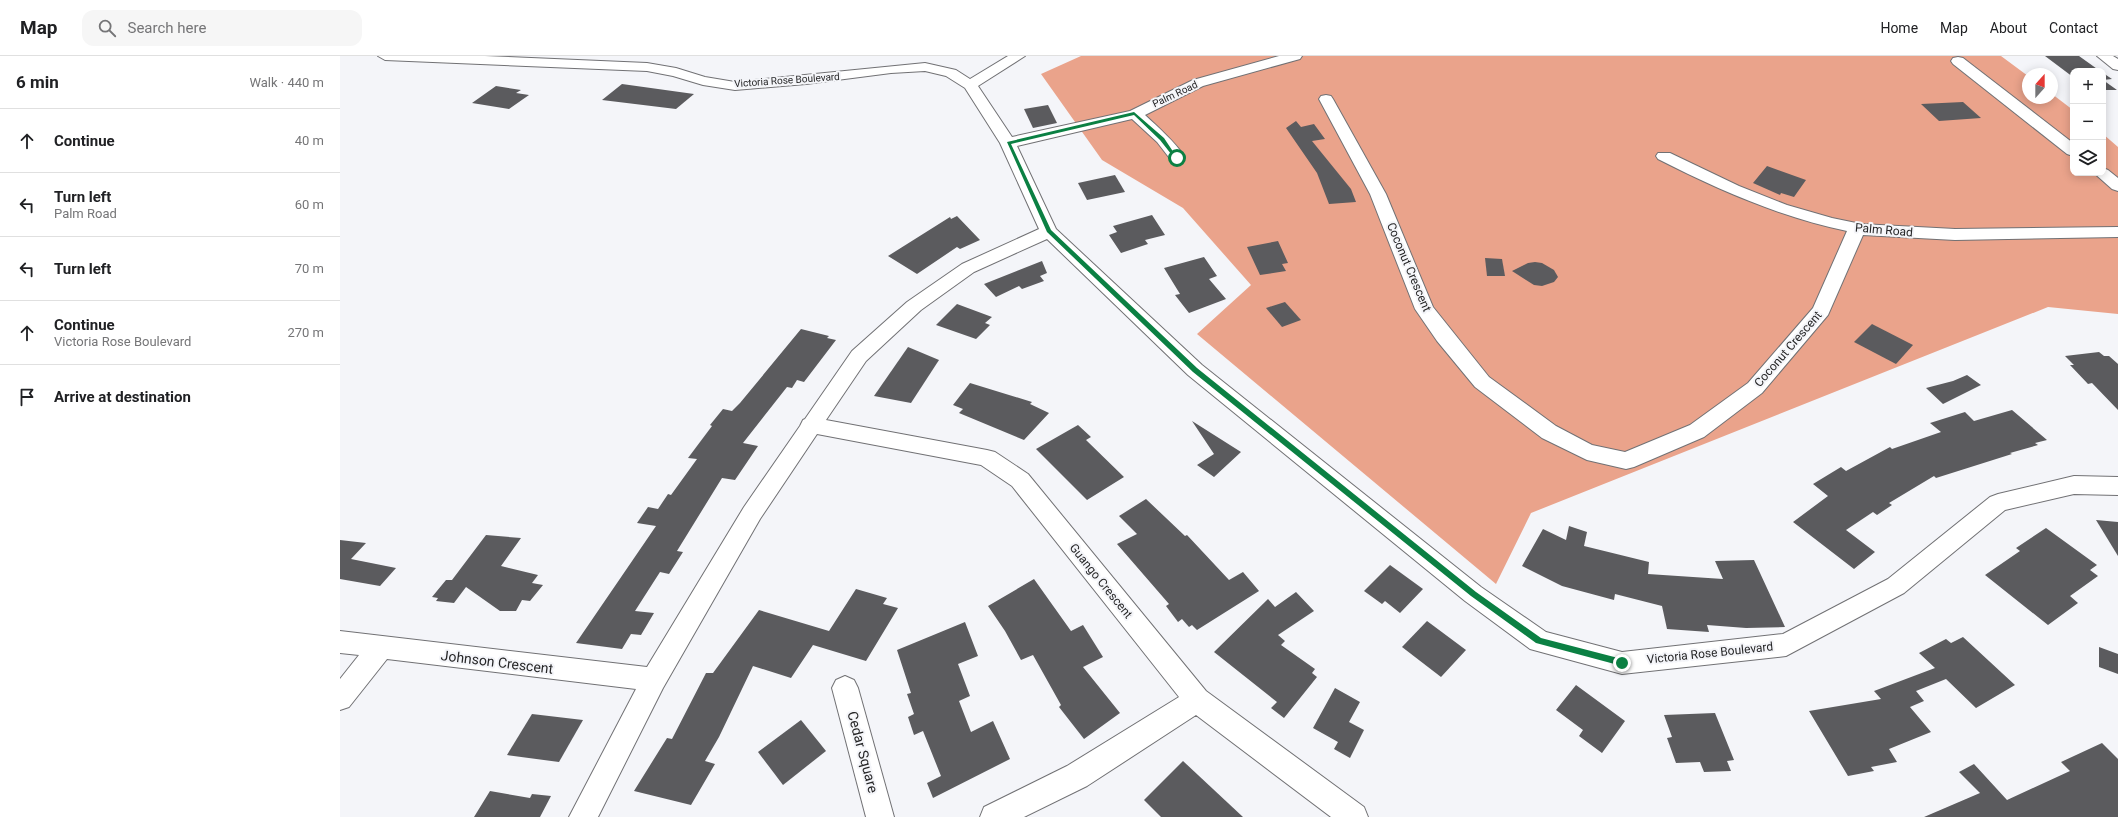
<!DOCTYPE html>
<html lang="en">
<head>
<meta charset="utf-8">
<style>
	:root { --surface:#fff; --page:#f6f6f6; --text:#202124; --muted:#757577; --line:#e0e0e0 }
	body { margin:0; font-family:Roboto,sans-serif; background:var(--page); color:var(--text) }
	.controls { position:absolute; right:12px; top:12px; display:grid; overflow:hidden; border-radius:8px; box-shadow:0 2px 10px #0003 }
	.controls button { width:36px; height:36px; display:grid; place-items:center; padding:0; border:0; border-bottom:1px solid var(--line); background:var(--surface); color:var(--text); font:20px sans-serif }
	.compass { position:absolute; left:1682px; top:12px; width:36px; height:36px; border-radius:50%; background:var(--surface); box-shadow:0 2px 10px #0003; rotate:21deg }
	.stop { position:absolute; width:12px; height:12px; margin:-9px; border:3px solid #0b8043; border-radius:50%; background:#fff }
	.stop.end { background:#0b8043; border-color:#fff; box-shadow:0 1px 4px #0008 }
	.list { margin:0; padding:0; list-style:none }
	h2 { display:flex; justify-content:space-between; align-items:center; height:52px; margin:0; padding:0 16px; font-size:17px }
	h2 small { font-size:13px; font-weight:400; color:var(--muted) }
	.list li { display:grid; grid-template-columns:26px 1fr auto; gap:12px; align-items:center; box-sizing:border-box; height:64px; padding:0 16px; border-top:1px solid var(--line) }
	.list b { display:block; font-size:15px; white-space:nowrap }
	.list p { margin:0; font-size:13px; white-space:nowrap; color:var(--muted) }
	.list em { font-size:13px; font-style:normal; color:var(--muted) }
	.icon { flex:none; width:22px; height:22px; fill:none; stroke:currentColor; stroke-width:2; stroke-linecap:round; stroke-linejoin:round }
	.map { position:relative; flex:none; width:1778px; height:761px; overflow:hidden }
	header { display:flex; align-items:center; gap:24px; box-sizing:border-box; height:56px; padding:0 20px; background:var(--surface); border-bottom:1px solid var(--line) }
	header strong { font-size:19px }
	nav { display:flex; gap:22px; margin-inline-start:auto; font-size:14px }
	.search { width:280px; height:36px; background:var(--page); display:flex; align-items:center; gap:10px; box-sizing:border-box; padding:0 14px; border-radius:12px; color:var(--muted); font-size:15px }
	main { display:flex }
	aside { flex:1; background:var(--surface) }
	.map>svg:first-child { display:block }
</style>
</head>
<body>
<header>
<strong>Map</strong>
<div class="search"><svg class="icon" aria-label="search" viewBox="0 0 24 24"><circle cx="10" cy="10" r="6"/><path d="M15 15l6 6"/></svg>Search here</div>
<nav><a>Home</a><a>Map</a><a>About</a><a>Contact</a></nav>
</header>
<main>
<aside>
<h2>6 min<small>Walk · 440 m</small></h2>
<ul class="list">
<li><svg class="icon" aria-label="ahead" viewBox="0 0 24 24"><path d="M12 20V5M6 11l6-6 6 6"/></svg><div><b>Continue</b></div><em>40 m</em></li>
<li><svg class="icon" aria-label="left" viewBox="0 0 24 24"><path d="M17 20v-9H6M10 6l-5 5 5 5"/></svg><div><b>Turn left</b><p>Palm Road</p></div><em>60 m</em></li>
<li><svg class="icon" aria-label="left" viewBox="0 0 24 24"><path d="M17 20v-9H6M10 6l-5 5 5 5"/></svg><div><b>Turn left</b></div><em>70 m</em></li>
<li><svg class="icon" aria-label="ahead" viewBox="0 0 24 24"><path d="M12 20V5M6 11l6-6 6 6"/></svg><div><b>Continue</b><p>Victoria Rose Boulevard</p></div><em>270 m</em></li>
<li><svg class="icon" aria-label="arrive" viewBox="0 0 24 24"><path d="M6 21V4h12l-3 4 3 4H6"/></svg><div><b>Arrive at destination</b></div></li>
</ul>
</aside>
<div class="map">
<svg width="1778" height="761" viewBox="0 0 1778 761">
	<rect width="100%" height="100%" fill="#f4f5f9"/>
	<polygon fill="#eaa38b" points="741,0 1661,0 1688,20 1688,42 1712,42 1712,38 1733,54 1733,117 1763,117 1763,78 1778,91 1778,258 1708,251 1191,457 1156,528 857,278 911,229 843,152 762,104 701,18"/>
	<g fill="#5b5b5e">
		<polygon points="1705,0 1739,0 1760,15 1733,15 1733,21"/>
		<polygon points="1763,17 1772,23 1763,24 1777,34 1763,34"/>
		<polygon points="282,28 354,38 336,53 262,44"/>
		<polygon points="156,30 181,34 176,37 189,39 169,53 132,47"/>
		<polygon points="1623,46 1641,62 1599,65 1581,48"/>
		<polygon points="708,49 717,67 693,72 684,53"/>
		<polygon points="956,65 961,71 974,68 985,83 972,85 1011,133 1016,146 989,148 977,117 946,72"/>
		<polygon points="1427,110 1466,124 1454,141 1441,137 1440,139 1413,127"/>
		<polygon points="775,119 785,136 747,144 738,127"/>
		<polygon points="812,159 825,179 805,184 808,188 781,197 769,179 777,176 773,170"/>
		<polygon points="617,160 640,184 620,193 617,191 577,218 548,200 610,161 611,163"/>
		<polygon points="938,185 948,207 942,208 946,215 920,219 907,191"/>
		<polygon points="864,201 877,220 869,223 886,243 849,257 835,239 840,238 824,212"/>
		<polygon points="1145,202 1162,203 1165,220 1147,220"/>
		<polygon points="702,205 707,217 700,220 704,225 682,233 679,230 656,241 644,228"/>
		<polygon points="1195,206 1202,207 1214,214 1218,221 1214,226 1202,230 1194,229 1172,215 1188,207"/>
		<polygon points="945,246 961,264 942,271 926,252"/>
		<polygon points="617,248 652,261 645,267 650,269 636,283 596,269"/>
		<polygon points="1532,268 1573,289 1556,308 1514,286"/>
		<polygon points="461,273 489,280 487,282 496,284 464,326 457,324 452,332 447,331 403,387 418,390 395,424 382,422 337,495 343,496 329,518 320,516 295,555 314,557 301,579 291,578 282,593 236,587 316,470 297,467 308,451 318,453 328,438 331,439 357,403 348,402 372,370 370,369 383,353 392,355 400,347"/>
		<polygon points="568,291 599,304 571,347 534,340"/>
		<polygon points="1759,296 1764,300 1769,300 1778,308 1778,354 1752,327 1748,328 1730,309 1734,309 1725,300"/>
		<polygon points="1627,319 1641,329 1603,348 1586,332 1613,325"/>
		<polygon points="630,327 692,346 690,348 709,357 684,384 619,357 623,353 613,349"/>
		<polygon points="1672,354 1707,384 1695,387 1698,389 1670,397 1672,398 1596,422 1594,420 1549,447 1552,449 1537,459 1533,456 1506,474 1535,496 1514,513 1453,466 1488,440 1473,428 1501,411 1506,415 1550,391 1552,393 1601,376 1590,367 1625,356 1634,365"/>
		<polygon points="852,365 901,396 874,421 857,409 874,398"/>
		<polygon points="738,369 751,381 746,384 784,421 747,444 696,393"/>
		<polygon points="806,443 845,480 847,479 889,524 903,516 919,535 857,574 852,569 849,571 842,563 838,566 826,550 829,548 777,488 797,478 779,460"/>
		<polygon points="1756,464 1778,466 1778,500"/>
		<polygon points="1229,470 1247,476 1244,490 1309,506 1308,518 1383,523 1375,505 1414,504 1445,571 1406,572 1367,569 1369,576 1327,573 1322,550 1275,538 1274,544 1222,530 1182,510 1203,473 1226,484"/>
		<polygon points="1706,472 1757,509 1750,514 1758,520 1730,540 1738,547 1708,569 1645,519 1680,495 1676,492"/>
		<polygon points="146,479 181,482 161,510 198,519 192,527 203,529 190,545 182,544 176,555 160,555 126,531 114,547 96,545 98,542 92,541 106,524 112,524"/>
		<polygon points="0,484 26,487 11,503 56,512 40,530 0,523"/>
		<polygon points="1050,509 1083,533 1060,557 1045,545 1042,548 1024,535"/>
		<polygon points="694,523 731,575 743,569 763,601 743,611 780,657 744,683 719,651 721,649 693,599 681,604 665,575 648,550"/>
		<polygon points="516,533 547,542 543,548 558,552 526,605 473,589 451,622 413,610 379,681 365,705 375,708 351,749 294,735 327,682 332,683 366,617 373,617 419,554 489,575"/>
		<polygon points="956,536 974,555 938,579 945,585 941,589 975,613 972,617 977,621 944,662 931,652 937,646 874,596 928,543 935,551"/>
		<polygon points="1087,565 1126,594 1101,621 1062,591"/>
		<polygon points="625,566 638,600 618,608 630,640 619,645 631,676 653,665 670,703 593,742 587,727 601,720 583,675 574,679 568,661 574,658 567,638 571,637 557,594"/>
		<polygon points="1623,581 1675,629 1636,652 1606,623 1576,635 1584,645 1570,651 1591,676 1549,693 1557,706 1531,711 1534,715 1508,720 1469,655 1541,643 1534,635 1595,612 1579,597 1606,583 1611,587"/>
		<polygon points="1759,591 1778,598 1778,618 1759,611"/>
		<polygon points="1236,629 1285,665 1262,697 1239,680 1243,674 1216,654"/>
		<polygon points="995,632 1020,646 1009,666 1024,674 1010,702 994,693 998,686 973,672"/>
		<polygon points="1375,657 1394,704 1387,705 1391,715 1364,716 1360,706 1336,707 1327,682 1332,681 1324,659"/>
		<polygon points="192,658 243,664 219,706 167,699"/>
		<polygon points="461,664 486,695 443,729 418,696"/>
		<polygon points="1762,687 1778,703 1778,761 1584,761 1640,737 1619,716 1634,708 1667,744 1730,715 1721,706"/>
		<polygon points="843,705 903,761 821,761 804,744"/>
		<polygon points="150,735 190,742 192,738 211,740 200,761 134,761"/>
	</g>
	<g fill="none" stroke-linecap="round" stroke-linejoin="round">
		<defs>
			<g id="minor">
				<path d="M38 0H145L307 7 336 12 365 21 395 26 585 7 616 14 630 23 668 0H685L638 30 672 81 790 55 853 24 939 0H962L960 3 863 30 805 59C819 72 834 85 845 101L843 104H831L817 86 792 63 677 90 716 173 862 309 1141 531 1206 576 1282 596 1443 578 1548 523 1650 441 1658 438 1734 420 1778 421V439L1734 438 1665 454 1564 537 1446 600 1282 618 1190 593 1125 545 848 319 707 183 634 216 581 254 526 305 486 364 647 394 655 396 688 418 866 635 1024 751 1028 761H991L856 659 747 730 684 761H640L644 751 727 710 839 641 672 430 641 409 477 378 420 463 323 632 258 761H229L296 633 47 603 9 651 0 654V623L19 599 0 597V575L307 611 404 451 460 370 463 364 465 363 512 295 567 246 622 208 699 173 660 87 625 32 606 20 585 15 551 17 466 28 395 34 363 29 333 20 307 15 45 4Z"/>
				<polygon points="1757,0 1773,0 1778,3 1778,14 1773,13"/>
				<polygon points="1618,1 1623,2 1733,87 1733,100 1727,98 1613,8 1611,5 1613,2"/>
				<path d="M986 39 991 40 993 43 1046 138 1093 251 1149 321 1216 370 1252 389 1285 396 1350 369 1408 327 1473 252 1507 175C1440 161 1379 134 1318 103L1316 100 1318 97H1330L1399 130 1447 149 1492 162 1521 168 1615 173 1778 171V181L1615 184 1523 179 1488 259 1422 337 1364 381 1294 411 1286 413 1247 404 1202 382 1135 331 1097 285 1075 253 1030 138 979 43 981 40Z"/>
				<polygon points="1763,112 1768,114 1778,122 1778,135 1772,133 1754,117 1763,117"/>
				<polygon points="505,620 514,624 518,632 554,761 526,761 492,632 496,624"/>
			</g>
		</defs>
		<use href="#minor" stroke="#717174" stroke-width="2"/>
		<use href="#minor" fill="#fff" fill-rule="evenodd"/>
	</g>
	<polygon fill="#0b8043" points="794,56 824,82 838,103 835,103 820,84 794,59 671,88 711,174 857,312 1136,536 1201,582 1282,603 1284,604 1284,609 1282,610 1196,587 1131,540 853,316 707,176 667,86"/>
	<g text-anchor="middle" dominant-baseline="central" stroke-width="4" stroke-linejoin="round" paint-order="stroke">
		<g font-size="10" fill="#262627" stroke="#f4f5f9">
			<text transform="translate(447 24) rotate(-4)">Victoria Rose Boulevard</text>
			<text transform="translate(835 38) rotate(-25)">Palm Road</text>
		</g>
		<g font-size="12" fill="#262627" stroke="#f4f5f9">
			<text transform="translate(1544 174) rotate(5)">Palm Road</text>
			<text transform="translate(1069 211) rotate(67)">Coconut Crescent</text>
			<text transform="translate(1448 293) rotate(-49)">Coconut Crescent</text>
			<text transform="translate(761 525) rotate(51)">Guango Crescent</text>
			<text transform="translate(1370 597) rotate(-6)">Victoria Rose Boulevard</text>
		</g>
		<g font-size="14" fill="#262627" stroke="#f4f5f9">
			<text transform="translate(157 606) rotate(7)">Johnson Crescent</text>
			<text transform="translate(523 696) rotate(75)">Cedar Square</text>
		</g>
	</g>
</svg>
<div class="controls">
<button>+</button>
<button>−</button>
<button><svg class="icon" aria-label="layers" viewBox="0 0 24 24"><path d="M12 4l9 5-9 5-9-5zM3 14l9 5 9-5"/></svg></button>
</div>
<svg class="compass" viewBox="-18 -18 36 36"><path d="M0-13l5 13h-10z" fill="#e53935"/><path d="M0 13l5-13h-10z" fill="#757577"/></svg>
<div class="stop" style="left:837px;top:102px"></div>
<div class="stop end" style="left:1282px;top:607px"></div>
</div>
</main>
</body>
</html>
